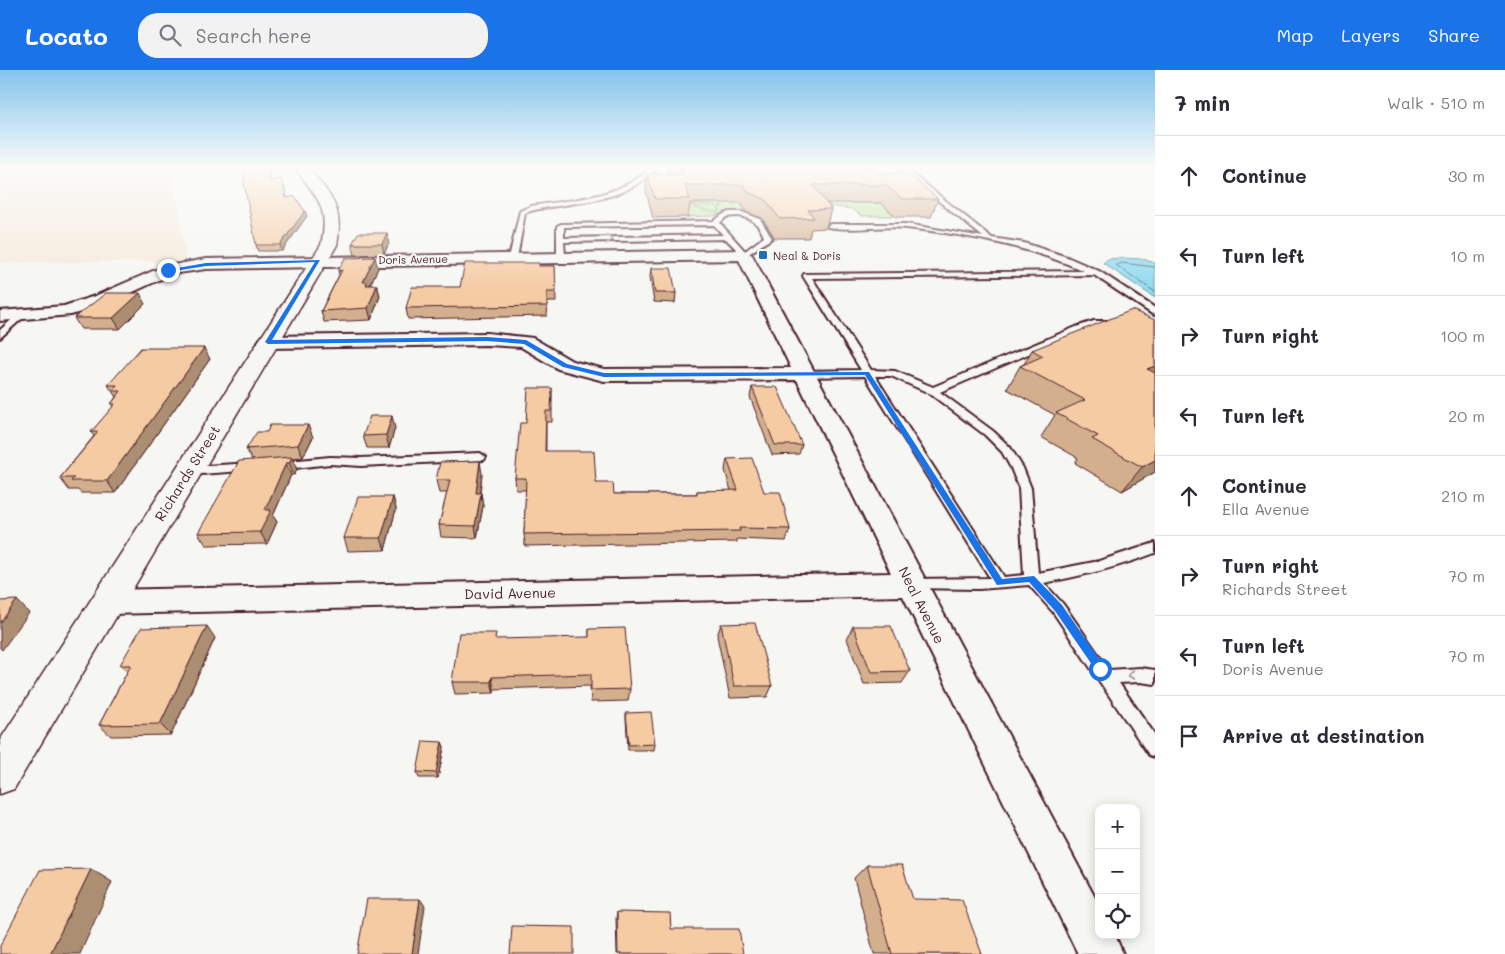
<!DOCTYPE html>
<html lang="en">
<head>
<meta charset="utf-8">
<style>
	:root { --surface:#fff; --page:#f2f2f3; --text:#2b2b33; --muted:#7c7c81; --line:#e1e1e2; --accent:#1a73e8 }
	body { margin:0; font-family:Mali,sans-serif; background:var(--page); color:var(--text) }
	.controls { position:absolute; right:15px; bottom:15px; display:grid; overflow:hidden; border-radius:10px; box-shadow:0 2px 12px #0003 }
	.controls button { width:45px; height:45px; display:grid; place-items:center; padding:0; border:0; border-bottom:1px solid var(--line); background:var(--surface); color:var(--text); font:25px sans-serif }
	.stop { position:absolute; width:15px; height:15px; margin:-11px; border:4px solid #1a73e8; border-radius:50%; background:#fff }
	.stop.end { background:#1a73e8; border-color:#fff; box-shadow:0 1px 5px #0008 }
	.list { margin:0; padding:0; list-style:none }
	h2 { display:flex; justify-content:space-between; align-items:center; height:65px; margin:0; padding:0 20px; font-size:21px }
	h2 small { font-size:16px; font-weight:400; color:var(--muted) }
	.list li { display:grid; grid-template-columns:32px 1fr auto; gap:15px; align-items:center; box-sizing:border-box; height:80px; padding:0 20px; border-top:1px solid var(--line) }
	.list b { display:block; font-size:19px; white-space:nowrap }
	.list p { margin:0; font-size:16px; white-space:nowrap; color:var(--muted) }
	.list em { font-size:16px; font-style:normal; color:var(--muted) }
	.icon { flex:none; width:28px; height:28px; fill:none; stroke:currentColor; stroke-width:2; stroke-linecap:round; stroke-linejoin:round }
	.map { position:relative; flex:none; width:1155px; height:884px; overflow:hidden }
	header { display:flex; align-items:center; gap:30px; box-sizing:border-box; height:70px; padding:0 25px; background:var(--accent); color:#fff }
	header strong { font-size:24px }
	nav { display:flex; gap:28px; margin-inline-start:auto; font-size:18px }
	.search { width:350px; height:45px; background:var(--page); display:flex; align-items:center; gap:12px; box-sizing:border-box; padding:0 18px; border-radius:20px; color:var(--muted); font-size:19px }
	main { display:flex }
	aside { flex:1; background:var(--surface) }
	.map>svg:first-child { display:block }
</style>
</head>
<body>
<header>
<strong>Locato</strong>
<div class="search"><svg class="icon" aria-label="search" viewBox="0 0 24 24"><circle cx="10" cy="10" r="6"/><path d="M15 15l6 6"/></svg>Search here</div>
<nav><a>Map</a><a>Layers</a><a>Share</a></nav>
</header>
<main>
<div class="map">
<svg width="1155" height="884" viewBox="0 0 1155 884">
	<rect width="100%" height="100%" fill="#f6f6f2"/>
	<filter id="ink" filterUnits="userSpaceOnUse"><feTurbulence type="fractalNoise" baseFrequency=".02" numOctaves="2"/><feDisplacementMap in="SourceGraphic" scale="10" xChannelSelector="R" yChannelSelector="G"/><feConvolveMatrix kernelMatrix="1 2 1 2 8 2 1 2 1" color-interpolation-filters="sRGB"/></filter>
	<g filter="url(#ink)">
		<polygon fill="#f6e9db" points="0,98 173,98 186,191 0,193"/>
		<g fill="#bde6a3" stroke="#848267">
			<polygon points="754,132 754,144 734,141 713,146 688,147 683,133"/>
			<polygon points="818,132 881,133 895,146 862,146 852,139 821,135"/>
		</g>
		<polygon fill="#8fdbef" stroke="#7390a1" points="1122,188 1143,189 1155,193 1155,228 1103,193 1108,189"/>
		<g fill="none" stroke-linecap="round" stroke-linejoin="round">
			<polyline stroke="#666a79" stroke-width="1" points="1155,197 1122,193 1116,195 1155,222"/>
			<defs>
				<g id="lane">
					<path d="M651 98H657C632 125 598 130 564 135 551 137 537 138 525 143L517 188 513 190 509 188 520 141 531 136C573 129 617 129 651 98Z"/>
					<path d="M898 98H905L992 168 1024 173 1067 187 1099 201 1155 238V245L1152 244 1094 205 812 208 871 300 895 301 933 317 1076 257 1094 251H1117V255L1095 257 1082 261 940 322 993 361 1010 377 1023 398 1031 418 1038 503 1099 491 1155 473V483C1119 497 1082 506 1044 513L1063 534 1109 600 1140 598 1155 600V614L1140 612 1119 613 1155 665V687L1149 685 1053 542 1029 515 979 519 907 518 905 514 907 510 912 509 990 508 865 306 804 307 799 304 804 301 861 300 803 206 804 204 1084 201C1029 176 968 165 907 158 881 155 854 162 828 157L827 156 830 154H906L983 167ZM875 306H891L929 323 985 365 1002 382 1011 398 1019 418 1024 505 1004 507Z"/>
					<path d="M729 142H742L760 149 772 168 744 187 726 169 564 172 565 188 561 190 557 188V156L561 154 714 151 722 145ZM736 146C751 147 759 153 764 167L745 181 720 153 726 147ZM714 155 723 165 564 168V157Z"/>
					<polygon points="19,243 26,245 0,268 0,260"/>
					<polygon points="480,383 486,387 484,390 361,396 330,394 278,400 272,396 278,392 330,387 361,388"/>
					<polygon points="251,393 257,397 255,400 188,405 182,401 188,397"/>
				</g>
				<polygon id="street" points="744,180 752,185 1099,835 1099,865 1115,865 1123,884 1078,884 903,526 108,544 97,541 93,532 97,523 108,520 891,503 797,310 604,311 558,299 521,277 487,275 268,278 261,276 258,272 261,268 268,266 487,263 533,268 572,291 604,299 791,298 739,190 206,199 172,204 107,234 71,245 0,251 0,241 64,236 95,226 162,197 206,189"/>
				<path id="secondary" d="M295 98H308C331 125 344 138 337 175L14 719 0 724V670L321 175C330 136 316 127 295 98Z"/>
			</defs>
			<use href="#lane" stroke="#4a1f2b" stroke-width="4"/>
			<use href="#street" stroke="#4a1f2b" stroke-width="4"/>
			<use href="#secondary" stroke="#4a1f2b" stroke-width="3"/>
			<g stroke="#4a1f2b" stroke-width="2" stroke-dasharray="0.5 2" stroke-linecap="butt">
				<polygon points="704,135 723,136 718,138 720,142 718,143 695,138"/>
				<polyline points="696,137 690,135 698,135"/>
			</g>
			<use href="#lane" fill="#f6f6f2" fill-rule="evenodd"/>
			<use href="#street" fill="#f6f6f2" fill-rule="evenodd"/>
			<use href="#secondary" fill="#f6f6f2" fill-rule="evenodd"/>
		</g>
		<g fill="#d3af8d" stroke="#4a1f2b">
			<polygon points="666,98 873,98 878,103 938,129 931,147 896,147 881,133 827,133 831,139 826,158 811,159 809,168 775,168 762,148 746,142 741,133 690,133 688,147 653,148 646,121 647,104 668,104"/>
			<polygon points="269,101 270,111 284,116 287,128 307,146 282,181 258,181 256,175"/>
			<polygon points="389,173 384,184 355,185 352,174"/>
			<polygon points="539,196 555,196 556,232 548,232 547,246 408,249 406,238 460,217"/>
			<polygon points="378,198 370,215 377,215 380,226 371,250 324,252 321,241 339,205 338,201"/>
			<polygon points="651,198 676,223 675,233 654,232 650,207"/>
			<polygon points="145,234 120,259 81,259 74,248"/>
			<polygon points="1155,250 1155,402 1122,421 1075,393 1078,388 1041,367 1055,345 1007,319 1020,296 1024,294 1032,280"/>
			<polygon points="210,289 115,423 81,423 78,420 69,420 60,408 94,366 91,362 113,337 111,334 116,327 108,315"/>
			<polygon points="752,317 802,375 799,384 772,385 750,327"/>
			<polygon points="552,318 552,352 546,352 546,381 614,424 697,424 697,421 731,421 725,400 727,389 764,422 790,459 786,471 737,469 737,472 525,476 524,464 526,420 516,420 515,408 526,353"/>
			<polygon points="395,358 389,378 367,378 363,366"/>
			<polygon points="313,367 303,387 292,388 297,400 294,405 291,405 273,446 277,452 267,474 206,475 198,463 252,390 246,379"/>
			<polygon points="482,404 480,423 481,423 483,436 477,468 441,467 439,455 447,423 439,423 436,410"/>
			<polygon points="393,427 396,439 385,480 348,481 344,468"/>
			<polygon points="721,554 772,616 767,627 730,628 717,566"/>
			<polygon points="853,556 910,601 902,613 864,614 847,569"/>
			<polygon points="589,559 630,619 628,631 591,632 590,616 494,619 494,623 455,624 452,612 589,567"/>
			<polygon points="215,568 171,665 111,666 99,655 127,602 120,595"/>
			<polygon points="626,643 655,674 654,680 628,680 626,649"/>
			<polygon points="442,672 444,677 438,708 419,708 417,702"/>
			<polygon points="867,795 913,829 982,884 874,884 854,808"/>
			<polygon points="617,842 671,859 743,884 617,884 616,849"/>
		</g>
		<g fill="#ac8e73" stroke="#4a1f2b">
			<polygon points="268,98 269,101 270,116 269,111"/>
			<polygon points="305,141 307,146 282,181 280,175"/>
			<polygon points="387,163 389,173 384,184 382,174"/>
			<polygon points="375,187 378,198 369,217 363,212"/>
			<polygon points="377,215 380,226 371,250 368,238"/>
			<polygon points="140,223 145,234 120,259 113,248"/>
			<polygon points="204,278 210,289 115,423 107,411"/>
			<polygon points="1155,296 1155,311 1147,299"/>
			<polygon points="392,346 395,358 389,378 386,365"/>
			<polygon points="308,355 313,367 303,387 298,375"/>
			<polygon points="292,387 297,400 294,405 289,393"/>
			<polygon points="1155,390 1155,402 1122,421 1142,397"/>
			<polygon points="480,391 482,404 478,436 476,423"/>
			<polygon points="286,393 291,405 273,446 277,452 267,474 260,462 265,440"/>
			<polygon points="481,423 483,436 477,468 475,456"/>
			<polygon points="393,427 396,439 385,480 381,468"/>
			<polygon points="17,530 29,543 2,580 0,578 0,553"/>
			<polygon points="207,556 215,568 171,665 160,654"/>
			<polygon points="492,607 494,619 494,623 491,612"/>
			<polygon points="442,672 444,677 438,708 436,703"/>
			<polygon points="91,799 112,812 80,884 50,884"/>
			<polygon points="420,829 425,836 418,884 412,884"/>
		</g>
		<g fill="#f5cba4" stroke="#4a1f2b">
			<polygon points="245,98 268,98 269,111 280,109 284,116 286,128 295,126 305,141 280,175 256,175 244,114"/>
			<polygon points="682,98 873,98 878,103 907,103 938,129 902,129 886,115 813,115 831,139 808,140 814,148 780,149 765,129 749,123 744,115 685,115 690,129 655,129 647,104 684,104"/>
			<polygon points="358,163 387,163 382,174 352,174"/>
			<polygon points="375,187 363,212 367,212 366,215 377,215 368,238 321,241 342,200 338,201 345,188"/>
			<polygon points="465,193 539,193 539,196 555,196 556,222 547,222 547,236 406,238 412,217 460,217"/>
			<polygon points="651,198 671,198 676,223 655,223"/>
			<polygon points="106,223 140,223 113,248 74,248"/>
			<polygon points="1132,240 1155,250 1155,296 1147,299 1155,303 1155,390 1142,397 1092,369 1098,366 1056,343 1085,330 1020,296 1043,286 1032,280"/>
			<polygon points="141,278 204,278 107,411 71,411 74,408 60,408 98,362 91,362 115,334 111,334 121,321 112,321 117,315 108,315"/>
			<polygon points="752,317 777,317 802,375 775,375"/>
			<polygon points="528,318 552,318 551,341 546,341 545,381 594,381 596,413 613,413 614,424 697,424 697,421 738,420 727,389 752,388 764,422 780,422 790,459 739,458 740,461 524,464 526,408 515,408 520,353 526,353"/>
			<polygon points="370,346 392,346 386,365 363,366"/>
			<polygon points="270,355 308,355 298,375 246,379 257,362 267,362"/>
			<polygon points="292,387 289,393 286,393 265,440 271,440 260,462 198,463 239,391"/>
			<polygon points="480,391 476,423 481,423 475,456 439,455 450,410 436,410 440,392"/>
			<polygon points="358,427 393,427 381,468 344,468"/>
			<polygon points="17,530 0,553 0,531"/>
			<polygon points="755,553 772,616 734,616 721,554"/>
			<polygon points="207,556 160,654 99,655 131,595 120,595 141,558"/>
			<polygon points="853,556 891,556 910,601 871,602"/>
			<polygon points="625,558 630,619 591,620 591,604 492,607 491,612 452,612 459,563 496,563 495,569 589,567 589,559"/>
			<polygon points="651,642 655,674 629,675 626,643"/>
			<polygon points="423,671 442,672 436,703 417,702"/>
			<polygon points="867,795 902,795 913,829 962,830 982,884 892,884"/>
			<polygon points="91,799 50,884 0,884 0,876 40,800"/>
			<polygon points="367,829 420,829 412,884 357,884"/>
			<polygon points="617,842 670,843 671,859 739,859 743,884 618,884"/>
			<polygon points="512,856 574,857 574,884 510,884"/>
		</g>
		<defs><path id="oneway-chevron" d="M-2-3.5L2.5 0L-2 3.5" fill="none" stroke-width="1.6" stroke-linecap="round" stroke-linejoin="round" transform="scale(1.25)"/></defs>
		<g stroke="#a99598">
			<use href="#oneway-chevron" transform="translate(609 169) rotate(-1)"/>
			<use href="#oneway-chevron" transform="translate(1131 605) rotate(176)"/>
		</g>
	</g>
	<linearGradient id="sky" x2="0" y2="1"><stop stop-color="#84c4eb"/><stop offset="0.44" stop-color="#fbfbf9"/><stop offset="1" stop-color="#fbfbf9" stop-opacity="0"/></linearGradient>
	<rect width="1155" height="222" fill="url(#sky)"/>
	<polygon fill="#1a73e8" points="320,190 272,270 487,267 526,270 567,294 604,303 869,302 1002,509 1034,506 1062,535 1104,596 1104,602 1097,602 1055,541 1029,512 997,515 865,305 604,307 563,297 524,274 487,271 268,274 265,272 315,192 206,196 168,202 166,200 206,193"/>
	<rect fill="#1f6fb2" stroke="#f6f6f2" stroke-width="2" x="758" y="180" width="10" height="10" rx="2.5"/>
	<g text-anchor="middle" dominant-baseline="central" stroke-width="4.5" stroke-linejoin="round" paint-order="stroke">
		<g font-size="11" fill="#4a1f2b" stroke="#f6f6f2" text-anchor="start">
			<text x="773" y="185">Neal &amp; Doris</text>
		</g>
		<g font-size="11" fill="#4a1f2b" stroke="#f6f6f2">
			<text transform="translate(413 189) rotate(-1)">Doris Avenue</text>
		</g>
		<g font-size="14" fill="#4a1f2b" stroke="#f6f6f2">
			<text transform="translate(187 403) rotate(-58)">Richards Street</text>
			<text transform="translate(510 523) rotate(-1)">David Avenue</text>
			<text transform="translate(922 535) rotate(63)">Neal Avenue</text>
		</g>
	</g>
</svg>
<div class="controls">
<button>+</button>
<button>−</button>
<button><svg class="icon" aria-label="locate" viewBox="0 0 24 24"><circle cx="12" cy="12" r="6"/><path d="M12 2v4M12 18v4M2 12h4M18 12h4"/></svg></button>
</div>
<div class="stop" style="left:1100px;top:599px"></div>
<div class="stop end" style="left:168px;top:200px"></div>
</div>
<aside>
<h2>7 min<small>Walk · 510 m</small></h2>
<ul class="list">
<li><svg class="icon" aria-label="ahead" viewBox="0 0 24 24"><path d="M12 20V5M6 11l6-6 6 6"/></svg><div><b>Continue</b></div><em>30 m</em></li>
<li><svg class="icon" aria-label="left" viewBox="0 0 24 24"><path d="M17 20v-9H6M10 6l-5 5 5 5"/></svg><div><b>Turn left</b></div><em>10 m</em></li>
<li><svg class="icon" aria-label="right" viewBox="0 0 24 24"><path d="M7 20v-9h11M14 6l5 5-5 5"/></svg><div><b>Turn right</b></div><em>100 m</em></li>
<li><svg class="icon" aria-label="left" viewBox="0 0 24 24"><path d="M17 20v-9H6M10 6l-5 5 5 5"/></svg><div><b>Turn left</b></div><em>20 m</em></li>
<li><svg class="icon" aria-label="ahead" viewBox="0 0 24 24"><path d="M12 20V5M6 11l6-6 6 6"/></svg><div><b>Continue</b><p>Ella Avenue</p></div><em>210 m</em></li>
<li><svg class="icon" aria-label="right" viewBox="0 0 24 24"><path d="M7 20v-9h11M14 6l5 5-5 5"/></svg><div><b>Turn right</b><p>Richards Street</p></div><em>70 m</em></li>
<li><svg class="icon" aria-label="left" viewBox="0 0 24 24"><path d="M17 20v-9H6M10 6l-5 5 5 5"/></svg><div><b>Turn left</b><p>Doris Avenue</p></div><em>70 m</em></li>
<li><svg class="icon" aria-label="arrive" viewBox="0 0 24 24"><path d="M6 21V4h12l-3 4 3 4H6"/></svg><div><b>Arrive at destination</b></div></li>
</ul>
</aside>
</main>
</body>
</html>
